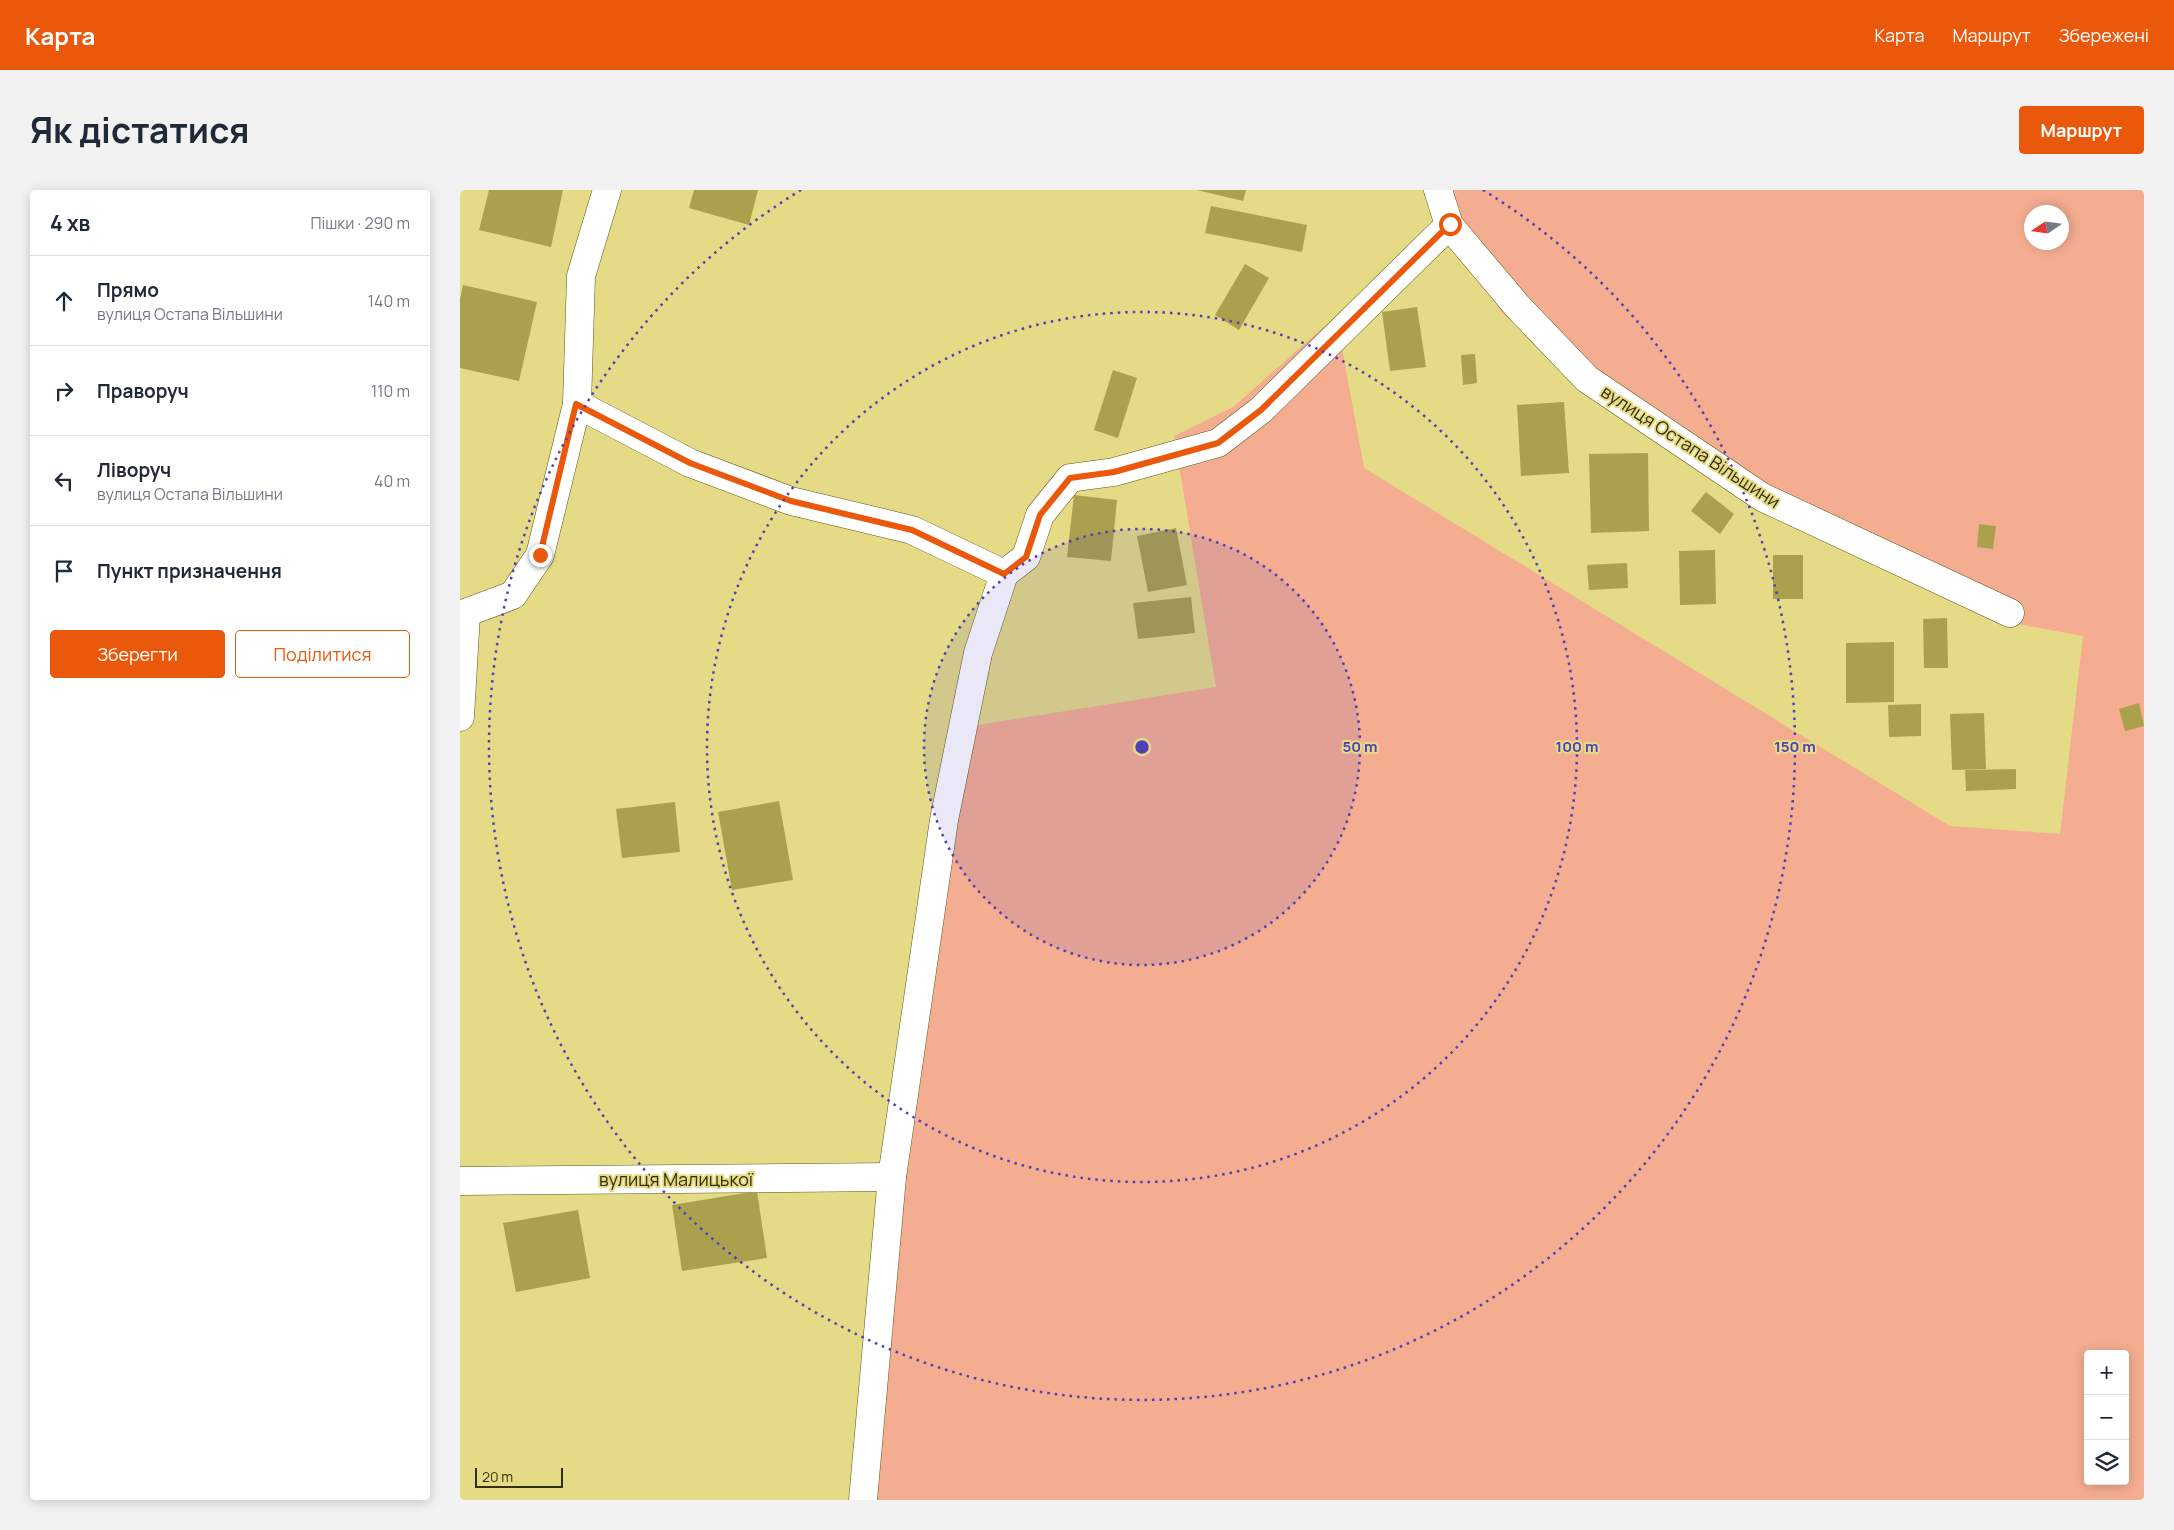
<!DOCTYPE html>
<html lang="uk">
<head>
<meta charset="utf-8">
<style>
	:root { --surface:#fff; --page:#f2f2f3; --text:#1f2937; --muted:#747a83; --line:#e0e1e3; --accent:#ea580c }
	body { margin:0; font-family:Manrope,sans-serif; background:var(--page); color:var(--text) }
	.controls { position:absolute; right:15px; bottom:15px; display:grid; overflow:hidden; border-radius:5px; box-shadow:0 2px 12px #0003 }
	.controls button { width:45px; height:45px; display:grid; place-items:center; padding:0; border:0; border-bottom:1px solid var(--line); background:var(--surface); color:var(--text); font:25px sans-serif }
	.compass { position:absolute; left:1564px; top:15px; width:45px; height:45px; border-radius:50%; background:var(--surface); box-shadow:0 2px 12px #0003; rotate:257deg }
	.scale { position:absolute; left:15px; bottom:12px; width:88px; box-sizing:border-box; padding-left:5px; border:2px solid #342f0b; border-top:0; font-size:14px; line-height:18px; white-space:nowrap; color:#342f0b; -webkit-text-stroke:4px #e5db86; paint-order:stroke }
	.stop { position:absolute; width:15px; height:15px; margin:-11px; border:4px solid #ea580c; border-radius:50%; background:#fff }
	.stop.end { background:#ea580c; border-color:#fff; box-shadow:0 1px 5px #0008 }
	.list { margin:0; padding:0; list-style:none }
	h2 { display:flex; justify-content:space-between; align-items:center; height:65px; margin:0; padding:0 20px; font-size:21px }
	h2 small { font-size:16px; font-weight:400; color:var(--muted) }
	.list li { display:grid; grid-template-columns:32px 1fr auto; gap:15px; align-items:center; box-sizing:border-box; height:90px; padding:0 20px; border-top:1px solid var(--line) }
	.list b { display:block; font-size:19px; white-space:nowrap }
	.list p { margin:0; font-size:16px; white-space:nowrap; color:var(--muted) }
	.list em { font-size:16px; font-style:normal; color:var(--muted) }
	.actions { display:flex; gap:10px; padding:15px 20px }
	.actions a { flex:1; padding:11px 0; border:1px solid var(--accent); border-radius:5px; text-align:center; font-size:18px; color:var(--accent) }
	.actions .main { background:var(--accent); color:#fff }
	.icon { flex:none; width:28px; height:28px; fill:none; stroke:currentColor; stroke-width:2; stroke-linecap:round; stroke-linejoin:round }
	.map { position:relative; flex:none; width:1684px; height:1310px; overflow:hidden; border-radius:5px }
	header { display:flex; align-items:center; gap:30px; box-sizing:border-box; height:70px; padding:0 25px; background:var(--accent); color:#fff }
	header strong { font-size:24px }
	nav { display:flex; gap:28px; margin-inline-start:auto; font-size:18px }
	.intro { display:flex; align-items:center; justify-content:space-between; box-sizing:border-box; height:120px; padding:0 30px }
	h1 { margin:0; font-size:35px }
	.button { padding:12px 22px; border-radius:5px; background:var(--accent); color:#fff; font-size:18px; font-weight:700 }
	main { display:flex; gap:30px; padding:0 30px }
	aside { flex:1; background:var(--surface); border-radius:5px; box-shadow:0 2px 12px #0003 }
	.map>svg:first-child { display:block }
</style>
</head>
<body>
<header>
<strong>Карта</strong>
<nav><a>Карта</a><a>Маршрут</a><a>Збережені</a></nav>
</header>
<div class="intro"><h1>Як дістатися</h1><a class="button">Маршрут</a></div>
<main>
<aside>
<h2>4 хв<small>Пішки · 290 m</small></h2>
<ul class="list">
<li><svg class="icon" aria-label="ahead" viewBox="0 0 24 24"><path d="M12 20V5M6 11l6-6 6 6"/></svg><div><b>Прямо</b><p>вулиця Остапа Вільшини</p></div><em>140 m</em></li>
<li><svg class="icon" aria-label="right" viewBox="0 0 24 24"><path d="M7 20v-9h11M14 6l5 5-5 5"/></svg><div><b>Праворуч</b></div><em>110 m</em></li>
<li><svg class="icon" aria-label="left" viewBox="0 0 24 24"><path d="M17 20v-9H6M10 6l-5 5 5 5"/></svg><div><b>Ліворуч</b><p>вулиця Остапа Вільшини</p></div><em>40 m</em></li>
<li><svg class="icon" aria-label="arrive" viewBox="0 0 24 24"><path d="M6 21V4h12l-3 4 3 4H6"/></svg><div><b>Пункт призначення</b></div></li>
</ul>
<div class="actions"><a class="main">Зберегти</a><a>Поділитися</a></div>
</aside>
<div class="map">
<svg width="1684" height="1310" viewBox="0 0 1684 1310">
	<rect width="100%" height="100%" fill="#e5db86"/>
	<path fill="#f4ad91" fill-rule="evenodd" d="M964 0H1684V1310H389L499 538 756 497 714 246 773 217 876 126 904 278 1490 636 1600 644 1623 446 1546 432 1202 255 1042 123ZM1572 22H1602V52H1572ZM1628 1164H1665V1291H1628Z"/>
	<g fill="#aba14d">
		<polygon points="29,0 103,0 91,57 19,40"/>
		<polygon points="234,0 298,0 289,35 229,18"/>
		<polygon points="737,0 786,0 783,11"/>
		<polygon points="751,16 847,35 842,62 745,43"/>
		<polygon points="785,74 809,88 779,140 755,125"/>
		<polygon points="3,95 77,112 59,191 0,178 0,109"/>
		<polygon points="957,117 966,177 930,181 922,122"/>
		<polygon points="1015,164 1017,193 1003,195 1001,165"/>
		<polygon points="653,180 677,188 658,248 634,240"/>
		<polygon points="1104,212 1109,283 1061,286 1057,215"/>
		<polygon points="1188,263 1189,341 1131,343 1129,264"/>
		<polygon points="1246,302 1274,324 1260,344 1231,321"/>
		<polygon points="614,305 657,310 651,371 607,367"/>
		<polygon points="1519,334 1536,336 1533,359 1517,357"/>
		<polygon points="716,338 727,395 688,402 677,346"/>
		<polygon points="1255,360 1256,414 1220,415 1219,361"/>
		<rect x="1313" y="365" width="30" height="44"/>
		<polygon points="1167,373 1168,398 1129,400 1127,375"/>
		<polygon points="731,407 735,443 678,449 673,413"/>
		<polygon points="1487,428 1488,478 1464,478 1463,429"/>
		<polygon points="1434,452 1434,512 1386,513 1386,453"/>
		<polygon points="1679,513 1684,536 1665,541 1659,519"/>
		<polygon points="1461,514 1461,546 1429,547 1428,515"/>
		<polygon points="1524,523 1526,579 1492,580 1490,524"/>
		<polygon points="1556,579 1556,599 1506,601 1505,580"/>
		<polygon points="319,611 333,690 272,700 258,622"/>
		<polygon points="215,612 220,662 162,668 156,619"/>
		<polygon points="297,1001 307,1068 222,1081 212,1015"/>
		<polygon points="118,1020 130,1088 56,1102 43,1033"/>
	</g>
	<g fill="none" stroke-linecap="round" stroke-linejoin="round">
		<defs>
			<g id="street">
				<polyline points="978,0 989,35 1058,117 1127,189 1302,307 1550,423"/>
				<polyline points="117,214 230,273 331,311 452,340 544,384"/>
				<polyline points="544,384 566,367 580,325 610,288 654,282 758,253 801,220 989,35"/>
				<polyline points="0,425 53,405 80,365 117,214 121,86 147,0"/>
				<polyline points="0,527 6,424"/>
				<polyline points="0,991 432,987"/>
				<polyline points="403,1310 432,987 484,630 518,463 544,384"/>
			</g>
		</defs>
		<use href="#street" stroke="#605715" stroke-width="29"/>
		<use href="#street" stroke="#fff" stroke-width="28"/>
	</g>
	<g fill="none" stroke-linecap="round" stroke-linejoin="round">
		<polyline stroke="#ea580c" stroke-width="6" points="80,365 116,214 230,273 331,311 452,340 544,384 566,367 580,325 610,288 654,282 758,253 801,220 990,34"/>
	</g>
	<circle cx="682" cy="557" r="218" fill="#4f40b7" fill-opacity=".12"/>
	<g fill="none" stroke="#4f40b7" stroke-width="2.5" stroke-dasharray="2.5 5">
		<circle cx="682" cy="557" r="218"/>
		<circle cx="682" cy="557" r="435"/>
		<path d="M1023 0A653 653 0 1 1 341 0"/>
	</g>
	<g text-anchor="middle" dominant-baseline="central" stroke-width="4" stroke-linejoin="round" paint-order="stroke">
		<g font-size="18" fill="#342f0b" stroke="#e5db86">
			<text transform="translate(1231 256) rotate(33)">вулиця Остапа Вільшини</text>
			<text x="216" y="989">вулиця Малицької</text>
		</g>
	</g>
	<circle cx="682" cy="557" r="8" fill="#4f40b7" stroke="#e5db86" stroke-width="2.5"/>
	<g font-size="15" text-anchor="middle" font-weight="bold" fill="#4f40b7" stroke="#e5db86" stroke-width="4" stroke-linejoin="round" paint-order="stroke">
		<text x="900" y="562">50 m</text>
		<text x="1117" y="562">100 m</text>
		<text x="1335" y="562">150 m</text>
	</g>
</svg>
<div class="controls">
<button>+</button>
<button>−</button>
<button><svg class="icon" aria-label="layers" viewBox="0 0 24 24"><path d="M12 4l9 5-9 5-9-5zM3 14l9 5 9-5"/></svg></button>
</div>
<svg class="compass" viewBox="-18 -18 36 36"><path d="M0-13l5 13h-10z" fill="#e53935"/><path d="M0 13l5-13h-10z" fill="#747a83"/></svg>
<div class="scale">20 m</div>
<div class="stop" style="left:990px;top:34px"></div>
<div class="stop end" style="left:80px;top:365px"></div>
</div>
</main>
</body>
</html>
